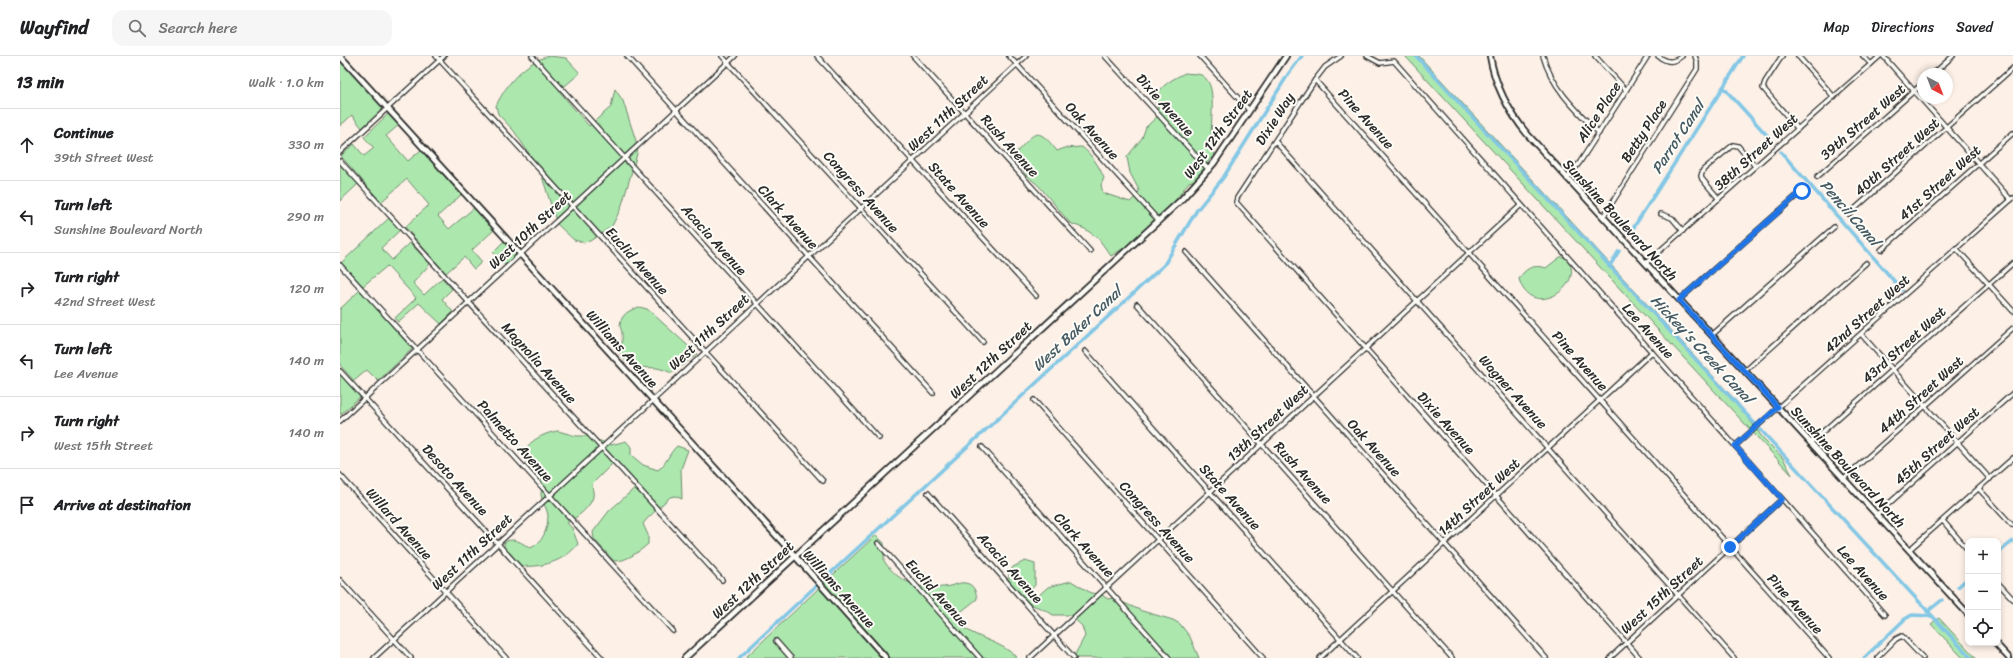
<!DOCTYPE html>
<html lang="en">
<head>
<meta charset="utf-8">
<style>
	:root { --surface:#fff; --page:#f6f6f6; --text:#202124; --muted:#757577; --line:#e0e0e0 }
	body { margin:0; font-family:Sriracha,sans-serif; background:var(--page); color:var(--text) }
	.controls { position:absolute; right:12px; bottom:12px; display:grid; overflow:hidden; border-radius:8px; box-shadow:0 2px 6px #0003 }
	.controls button { width:36px; height:36px; display:grid; place-items:center; padding:0; border:0; border-bottom:1px solid var(--line); background:var(--surface); color:var(--text); font:20px sans-serif }
	.compass { position:absolute; left:1577px; top:12px; width:36px; height:36px; border-radius:50%; background:var(--surface); box-shadow:0 2px 6px #0003; rotate:138deg }
	.stop { position:absolute; width:12px; height:12px; margin:-9px; border:3px solid #1a73e8; border-radius:50%; background:#fff }
	.stop.end { background:#1a73e8; border-color:#fff; box-shadow:0 1px 4px #0008 }
	.list { margin:0; padding:0; list-style:none }
	h2 { display:flex; justify-content:space-between; align-items:center; height:52px; margin:0; padding:0 16px; font-size:17px }
	h2 small { font-size:13px; font-weight:400; color:var(--muted) }
	.list li { display:grid; grid-template-columns:26px 1fr auto; gap:12px; align-items:center; box-sizing:border-box; height:72px; padding:0 16px; border-top:1px solid var(--line) }
	.list b { display:block; font-size:15px; white-space:nowrap }
	.list p { margin:0; font-size:13px; white-space:nowrap; color:var(--muted) }
	.list em { font-size:13px; font-style:normal; color:var(--muted) }
	.icon { flex:none; width:22px; height:22px; fill:none; stroke:currentColor; stroke-width:2; stroke-linecap:round; stroke-linejoin:round }
	.map { position:relative; flex:none; width:1673px; height:602px; overflow:hidden }
	header { display:flex; align-items:center; gap:24px; box-sizing:border-box; height:56px; padding:0 20px; background:var(--surface); border-bottom:1px solid var(--line) }
	header strong { font-size:19px }
	nav { display:flex; gap:22px; margin-inline-start:auto; font-size:14px }
	.search { width:280px; height:36px; background:var(--page); display:flex; align-items:center; gap:10px; box-sizing:border-box; padding:0 14px; border-radius:12px; color:var(--muted); font-size:15px }
	main { display:flex }
	aside { flex:1; background:var(--surface) }
	.map>svg:first-child { display:block }
</style>
</head>
<body>
<header>
<strong>Wayfind</strong>
<div class="search"><svg class="icon" aria-label="search" viewBox="0 0 24 24"><circle cx="10" cy="10" r="6"/><path d="M15 15l6 6"/></svg>Search here</div>
<nav><a>Map</a><a>Directions</a><a>Saved</a></nav>
</header>
<main>
<aside>
<h2>13 min<small>Walk · 1.0 km</small></h2>
<ul class="list">
<li><svg class="icon" aria-label="ahead" viewBox="0 0 24 24"><path d="M12 20V5M6 11l6-6 6 6"/></svg><div><b>Continue</b><p>39th Street West</p></div><em>330 m</em></li>
<li><svg class="icon" aria-label="left" viewBox="0 0 24 24"><path d="M17 20v-9H6M10 6l-5 5 5 5"/></svg><div><b>Turn left</b><p>Sunshine Boulevard North</p></div><em>290 m</em></li>
<li><svg class="icon" aria-label="right" viewBox="0 0 24 24"><path d="M7 20v-9h11M14 6l5 5-5 5"/></svg><div><b>Turn right</b><p>42nd Street West</p></div><em>120 m</em></li>
<li><svg class="icon" aria-label="left" viewBox="0 0 24 24"><path d="M17 20v-9H6M10 6l-5 5 5 5"/></svg><div><b>Turn left</b><p>Lee Avenue</p></div><em>140 m</em></li>
<li><svg class="icon" aria-label="right" viewBox="0 0 24 24"><path d="M7 20v-9h11M14 6l5 5-5 5"/></svg><div><b>Turn right</b><p>West 15th Street</p></div><em>140 m</em></li>
<li><svg class="icon" aria-label="arrive" viewBox="0 0 24 24"><path d="M6 21V4h12l-3 4 3 4H6"/></svg><div><b>Arrive at destination</b></div></li>
</ul>
</aside>
<div class="map">
<svg width="1673" height="602" viewBox="0 0 1673 602">
	<rect width="100%" height="100%" fill="#fcf0e7"/>
	<filter id="ink" filterUnits="userSpaceOnUse"><feTurbulence type="fractalNoise" baseFrequency=".025" numOctaves="2"/><feDisplacementMap in="SourceGraphic" scale="8" xChannelSelector="R" yChannelSelector="G"/><feConvolveMatrix kernelMatrix="1 2 1 2 8 2 1 2 1" color-interpolation-filters="sRGB"/></filter>
	<g filter="url(#ink)">
		<g fill="#ace8ae" stroke="#6c8a6c">
			<path d="M209 0 226 2 240 17 219 35 249 70 271 51 275 33 283 45 298 91 297 98 281 152 272 170 250 185 242 186 234 184 217 168 200 114 174 75 158 58 156 50C166 28 185 6 209 0Z"/>
			<polygon points="1065,0 1079,0 1397,346 1422,381 1443,402 1452,419"/>
			<polygon points="0,3 45,52 22,72 12,59 0,70"/>
			<path d="M845 17C850 18 856 17 861 19 883 29 864 80 875 98L868 106 867 112 859 123 849 126 831 150 789 189 771 200 758 182 745 173 730 167 699 130 686 119 677 106 675 98C695 77 696 68 717 95L725 92 742 91C752 99 759 110 764 122L761 129 763 137 790 146 798 138 799 134 790 117 787 101 802 82 806 71 819 59C819 53 815 48 816 43 818 30 835 22 845 17Z"/>
			<polygon points="49,57 59,69 46,80 68,105 81,94 121,139 98,160 109,173 134,152 154,174 132,194 142,206 134,213 124,201 106,217 65,171 89,149 67,123 41,146 1,100 14,88 24,100 34,92 24,81"/>
			<polygon points="0,108 18,128 0,145"/>
			<polygon points="49,162 60,174 41,192 52,204 70,187 90,208 73,227 84,239 102,222 112,233 102,243 113,256 101,268 79,247 58,266 55,262 76,242 47,210 23,230 1,207"/>
			<polygon points="164,185 176,198 165,209 153,196"/>
			<path d="M1220 201H1225C1251 227 1191 267 1179 223 1185 212 1194 208 1206 212Z"/>
			<polygon points="20,234 72,293 38,325 27,314 14,325 0,309 0,253"/>
			<path d="M299 251 307 253 313 258 357 298 332 317C327 315 322 313 317 312 309 311 301 313 293 309 272 298 284 293 282 278 282 274 280 272 280 269 281 258 290 254 299 251Z"/>
			<polygon points="0,318 20,341 0,359"/>
			<path d="M218 375 236 380H247L271 389 286 385 291 391V399L303 409 318 414C327 407 329 397 337 390L348 394 341 413 342 443 335 440 330 441 306 464 303 468 308 479V488C299 496 285 506 274 505L254 483 253 476 269 455 296 431 274 406 252 428C252 433 254 436 253 441 250 452 236 462 227 467L232 472 238 488C225 505 202 512 181 510L164 493V487C173 480 182 487 190 492 203 488 208 472 208 459 207 452 202 446 201 439 201 434 203 428 201 423 198 416 188 412 185 404 179 388 206 376 218 375Z"/>
			<path d="M536 479 544 487V505C559 528 583 535 610 530 615 529 620 526 625 527 634 528 636 536 637 543L618 558 617 566C633 583 661 584 677 602H548L483 528Z"/>
			<path d="M685 505 695 508V529L689 536 692 540H698L708 531 731 525 751 537 760 538 768 543 773 542 802 555 833 564 840 568 850 581 859 602H733L745 580 742 570 730 559H713C705 553 699 552 690 548 681 544 667 531 669 519 669 517 672 513 673 511Z"/>
			<polygon points="480,531 543,602 405,602"/>
			<polygon points="1599,562 1636,602 1623,602 1591,568"/>
		</g>
		<g fill="none" stroke-linecap="round" stroke-linejoin="round">
			<g stroke="#84c7e5" stroke-width="3.5">
				<polyline points="1076,0 1631,602"/>
				<polyline points="1383,31 1433,86"/>
				<polyline points="1441,96 1562,234"/>
				<polyline points="1292,174 1403,0"/>
				<polyline points="1269,211 1279,195"/>
				<polyline points="1658,497 1673,485"/>
				<polyline points="482,525 824,209 857,154 883,122 949,17 962,0"/>
				<polyline points="1618,531 1628,522"/>
				<polyline points="1587,556 1602,544"/>
				<polyline points="399,602 477,529"/>
				<polyline points="1524,602 1565,563 1572,559 1592,560"/>
			</g>
			<defs>
				<g id="minor">
					<polyline points="96,0 483,425"/>
					<polyline points="192,0 539,382"/>
					<polyline points="287,0 593,337"/>
					<polyline points="382,0 643,286"/>
					<polyline points="477,0 696,240"/>
					<polyline points="573,0 750,195"/>
					<polyline points="669,0 819,165"/>
					<polyline points="765,0 869,114"/>
					<polyline points="860,0 909,54"/>
					<polyline points="1001,0 985,11 975,24 897,142 896,146 1300,602"/>
					<polyline points="1027,0 1040,7 1054,5 1545,559"/>
					<path d="M1203 0C1212 32 1236 54 1259 77"/>
					<polyline points="1255,0 1286,34"/>
					<path d="M1318 0C1328 7 1333 7 1342 0"/>
					<polyline points="1442,0 1425,26 1423,32 1458,73"/>
					<polyline points="1458,0 1494,41"/>
					<polyline points="1523,0 1531,8"/>
					<polyline points="1543,0 1671,144"/>
					<polyline points="1593,18 1613,0"/>
					<polyline points="975,24 1489,602"/>
					<polyline points="935,85 1394,602"/>
					<polyline points="0,96 104,0"/>
					<polyline points="0,105 382,524"/>
					<polyline points="1477,121 1583,27"/>
					<polyline points="1227,123 1240,106 1308,0"/>
					<polyline points="1379,143 1362,123 1361,120 1363,114 1393,89 1398,90 1415,110"/>
					<polyline points="1321,158 1332,162 1343,175"/>
					<polyline points="1509,158 1673,12"/>
					<polyline points="1263,161 1357,13 1357,6 1355,0"/>
					<polyline points="1616,192 1673,255"/>
					<polyline points="1541,194 1673,77"/>
					<polyline points="846,196 1206,602"/>
					<polyline points="1306,207 1540,0"/>
					<polyline points="0,209 333,575"/>
					<polyline points="1339,244 1462,135"/>
					<polyline points="797,248 1112,602"/>
					<polyline points="1521,278 1650,423"/>
					<polyline points="1372,279 1494,171"/>
					<polyline points="745,295 1017,602"/>
					<polyline points="0,315 262,602"/>
					<polyline points="1405,315 1526,207"/>
					<polyline points="694,344 923,602"/>
					<polyline points="0,365 395,0"/>
					<polyline points="1470,387 1673,207"/>
					<polyline points="1395,390 1673,142"/>
					<polyline points="642,391 829,602"/>
					<polyline points="0,419 166,602"/>
					<polyline points="1503,423 1673,272"/>
					<polyline points="1639,433 1672,469"/>
					<polyline points="588,437 734,602"/>
					<polyline points="1536,459 1673,337"/>
					<polyline points="1603,465 1628,494"/>
					<polyline points="538,487 640,602"/>
					<polyline points="1569,494 1673,402"/>
					<polyline points="0,524 71,602"/>
					<polyline points="1658,527 1673,543"/>
					<polyline points="436,585 451,602"/>
					<polyline points="34,602 686,0"/>
					<polyline points="690,602 1181,149"/>
					<polyline points="980,602 1312,296"/>
					<polyline points="1270,602 1442,443"/>
					<polyline points="1537,602 1556,583 1562,580 1583,602"/>
				</g>
				<g id="tertiary">
					<polyline points="0,0 455,500 546,602"/>
					<path d="M1150 0C1155 30 1168 55 1188 79L1628 558"/>
					<polyline points="1655,587 1669,602"/>
					<polyline points="345,602 841,144 874,107 946,0"/>
				</g>
			</defs>
			<use href="#minor" stroke="#2b2b2b" stroke-width="6"/>
			<use href="#tertiary" stroke="#2b2b2b" stroke-width="8"/>
			<use href="#minor" stroke="#fdfcf7" stroke-width="3.5"/>
			<use href="#tertiary" stroke="#fdfcf7" stroke-width="4.5"/>
		</g>
	</g>
	<g fill="none" stroke-linecap="round" stroke-linejoin="round" filter="url(#ink)">
		<polyline stroke="#1a73e8" stroke-width="5" points="1390,491 1442,443 1395,390 1438,351 1339,244 1462,135"/>
	</g>
	<g text-anchor="middle" dominant-baseline="central" stroke-width="4" stroke-linejoin="round" paint-order="stroke">
		<g font-size="14" fill="#2b2b2b" stroke="#fdfcf7">
			<text transform="translate(825 49) rotate(48)">Dixie Avenue</text>
			<text transform="translate(1259 56) rotate(-57)">Alice Place</text>
			<text transform="translate(608 57) rotate(-43)">West 11th Street</text>
			<text transform="translate(935 63) rotate(-57)">Dixie Way</text>
			<text transform="translate(1026 63) rotate(48)">Pine Avenue</text>
			<text transform="translate(1523 66) rotate(-41)">39th Street West</text>
			<text transform="translate(752 75) rotate(48)">Oak Avenue</text>
			<text transform="translate(1304 75) rotate(-57)">Betty Place</text>
			<text transform="translate(878 78) rotate(-54)">West 12th Street</text>
			<text transform="translate(670 90) rotate(48)">Rush Avenue</text>
			<text transform="translate(1416 96) rotate(-42)">38th Street West</text>
			<text transform="translate(1557 101) rotate(-42)">40th Street West</text>
			<text transform="translate(1600 127) rotate(-42)">41st Street West</text>
			<text transform="translate(521 136) rotate(48)">Congress Avenue</text>
			<text transform="translate(619 139) rotate(48)">State Avenue</text>
			<text transform="translate(448 161) rotate(48)">Clark Avenue</text>
			<text transform="translate(1280 164) rotate(47)">Sunshine Boulevard North</text>
			<text transform="translate(190 174) rotate(-43)">West 10th Street</text>
			<text transform="translate(374 184) rotate(48)">Acacia Avenue</text>
			<text transform="translate(297 205) rotate(48)">Euclid Avenue</text>
			<text transform="translate(1527 258) rotate(-42)">42nd Street West</text>
			<text transform="translate(1308 275) rotate(48)">Lee Avenue</text>
			<text transform="translate(369 276) rotate(-43)">West 11th Street</text>
			<text transform="translate(1564 289) rotate(-42)">43rd Street West</text>
			<text transform="translate(282 293) rotate(48)">Williams Avenue</text>
			<text transform="translate(651 304) rotate(-43)">West 12th Street</text>
			<text transform="translate(1240 305) rotate(48)">Pine Avenue</text>
			<text transform="translate(199 307) rotate(48)">Magnolia Avenue</text>
			<text transform="translate(1173 336) rotate(48)">Wagner Avenue</text>
			<text transform="translate(1581 339) rotate(-42)">44th Street West</text>
			<text transform="translate(928 367) rotate(-43)">13th Street West</text>
			<text transform="translate(1106 367) rotate(48)">Dixie Avenue</text>
			<text transform="translate(175 385) rotate(48)">Palmetto Avenue</text>
			<text transform="translate(1597 390) rotate(-42)">45th Street West</text>
			<text transform="translate(1034 392) rotate(48)">Oak Avenue</text>
			<text transform="translate(1508 411) rotate(47)">Sunshine Boulevard North</text>
			<text transform="translate(963 417) rotate(48)">Rush Avenue</text>
			<text transform="translate(115 424) rotate(48)">Desoto Avenue</text>
			<text transform="translate(890 441) rotate(48)">State Avenue</text>
			<text transform="translate(1139 441) rotate(-43)">14th Street West</text>
			<text transform="translate(817 466) rotate(48)">Congress Avenue</text>
			<text transform="translate(59 468) rotate(48)">Willard Avenue</text>
			<text transform="translate(744 489) rotate(48)">Clark Avenue</text>
			<text transform="translate(132 496) rotate(-43)">West 11th Street</text>
			<text transform="translate(670 512) rotate(48)">Acacia Avenue</text>
			<text transform="translate(1523 517) rotate(48)">Lee Avenue</text>
			<text transform="translate(413 524) rotate(-43)">West 12th Street</text>
			<text transform="translate(499 533) rotate(48)">Williams Avenue</text>
			<text transform="translate(597 537) rotate(48)">Euclid Avenue</text>
			<text transform="translate(1322 539) rotate(-43)">West 15th Street</text>
			<text transform="translate(1455 548) rotate(48)">Pine Avenue</text>
		</g>
		<g font-size="15" font-style="italic" fill="#465a63" stroke="#fdfcf7">
			<text transform="translate(1338 81) rotate(-57)">Parrot Canal</text>
			<text transform="translate(1510 157) rotate(49)">Pencil Canal</text>
			<text transform="translate(737 273) rotate(-43)">West Baker Canal</text>
			<text transform="translate(1362 293) rotate(47)">Hickey's Creek Canal</text>
		</g>
	</g>
</svg>
<div class="controls">
<button>+</button>
<button>−</button>
<button><svg class="icon" aria-label="locate" viewBox="0 0 24 24"><circle cx="12" cy="12" r="6"/><path d="M12 2v4M12 18v4M2 12h4M18 12h4"/></svg></button>
</div>
<svg class="compass" viewBox="-18 -18 36 36"><path d="M0-13l5 13h-10z" fill="#e53935"/><path d="M0 13l5-13h-10z" fill="#757577"/></svg>
<div class="stop" style="left:1462px;top:135px"></div>
<div class="stop end" style="left:1390px;top:491px"></div>
</div>
</main>
</body>
</html>
